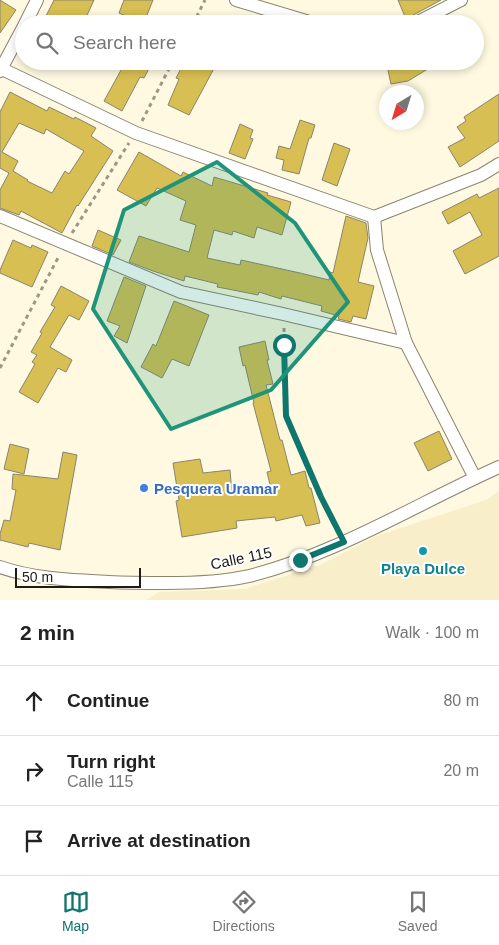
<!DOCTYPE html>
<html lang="en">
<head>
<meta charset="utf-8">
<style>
	:root { --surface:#fff; --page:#f2f2f2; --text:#222; --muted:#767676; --line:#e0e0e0; --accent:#0f766e }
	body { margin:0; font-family:Helvetica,sans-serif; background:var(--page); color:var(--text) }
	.compass { position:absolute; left:379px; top:85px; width:45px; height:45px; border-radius:50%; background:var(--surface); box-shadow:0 2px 8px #0003; rotate:218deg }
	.scale { position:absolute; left:15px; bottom:12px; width:126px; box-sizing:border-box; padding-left:5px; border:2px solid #1e1c13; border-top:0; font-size:14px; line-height:18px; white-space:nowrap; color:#1e1c13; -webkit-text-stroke:4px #fff; paint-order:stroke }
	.stop { position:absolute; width:15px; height:15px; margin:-11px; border:4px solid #0f766e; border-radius:50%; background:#fff }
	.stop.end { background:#0f766e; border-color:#fff; box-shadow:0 1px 5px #0008 }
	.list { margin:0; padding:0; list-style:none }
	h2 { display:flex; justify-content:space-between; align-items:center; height:65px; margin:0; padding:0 20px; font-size:21px }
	h2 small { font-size:16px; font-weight:400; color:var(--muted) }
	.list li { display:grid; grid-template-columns:32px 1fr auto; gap:15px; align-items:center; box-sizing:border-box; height:70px; padding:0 20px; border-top:1px solid var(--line) }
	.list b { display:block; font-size:19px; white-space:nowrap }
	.list p { margin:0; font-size:16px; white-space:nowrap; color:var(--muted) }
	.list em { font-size:16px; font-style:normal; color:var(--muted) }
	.icon { flex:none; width:28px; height:28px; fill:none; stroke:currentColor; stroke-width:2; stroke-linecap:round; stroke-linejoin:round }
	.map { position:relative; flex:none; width:499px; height:600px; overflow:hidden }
	.search { position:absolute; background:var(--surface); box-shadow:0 2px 8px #0003; left:15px; right:15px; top:15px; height:55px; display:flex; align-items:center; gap:12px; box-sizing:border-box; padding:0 18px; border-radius:28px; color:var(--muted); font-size:19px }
	.sheet { height:275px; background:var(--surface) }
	nav { display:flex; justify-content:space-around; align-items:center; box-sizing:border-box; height:70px; border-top:1px solid var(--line); background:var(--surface); font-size:14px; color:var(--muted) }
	nav a { display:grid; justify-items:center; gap:2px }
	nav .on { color:var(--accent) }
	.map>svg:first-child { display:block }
</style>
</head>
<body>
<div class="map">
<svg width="499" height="600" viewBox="0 0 499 600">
	<rect width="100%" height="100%" fill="#fef9e0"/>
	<polygon fill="#f8eec9" points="499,491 499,600 146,600 159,592 244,589 320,565 376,536 486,500"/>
	<g fill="#d7bf53" stroke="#8a846e" fill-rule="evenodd">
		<polygon points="0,0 16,10 0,33"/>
		<polygon points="54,0 94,0 83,24 42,24"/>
		<polygon points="124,0 153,0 145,20 134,15 132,19 119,13"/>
		<polygon points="398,0 441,0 406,19"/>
		<polygon points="126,61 153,61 144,78 140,77 122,111 104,101"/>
		<polygon points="185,61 218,61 189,115 168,105 179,79 176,78"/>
		<polygon points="386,61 441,61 408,81 391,84"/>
		<path d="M10 92 47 111 49 107 74 119 75 117 96 128 91 136 113 151 78 206 77 205 62 233 21 211 19 215 0 208V190L9 173 0 168V112ZM19 123 44 134 46 129 84 151 69 174 65 171 52 193 27 181 28 180 13 171 18 161 2 152Z"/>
		<polygon points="499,94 499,141 460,167 448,147 465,138 457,127 466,121 464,117"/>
		<polygon points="300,120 315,125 311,138 309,138 299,174 282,170 284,160 276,158 279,146 290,149"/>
		<polygon points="240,124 253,130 250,138 253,139 245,159 229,153"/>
		<polygon points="334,143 350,149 337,186 322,180"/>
		<polygon points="139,152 181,176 183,172 212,186 214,177 268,193 267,195 291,202 282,235 257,227 254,238 233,231 232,235 214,230 207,258 240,265 241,260 300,273 329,280 330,272 333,273 346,216 366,223 368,238 358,282 374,286 366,319 353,316 351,322 338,319 339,316 321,311 322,306 282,296 281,299 259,292 258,295 228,289 217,287 218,284 185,276 184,281 153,271 129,262 139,236 189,252 196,225 180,220 186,201 157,188 146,206 117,190"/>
		<polygon points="499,188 499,256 465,274 453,251 482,235 470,212 448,224 442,212 477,194 479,198"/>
		<polygon points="98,230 121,240 113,255 92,246"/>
		<polygon points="13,240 31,248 32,245 48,252 32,287 0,273 0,270"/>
		<polygon points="124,277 146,286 127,343 114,336 120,326 107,321"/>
		<polygon points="61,286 89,301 79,320 69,315 50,347 72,360 66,372 58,368 38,403 19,392 35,364 32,362 37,355 31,352 42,333 40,332 55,307 51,305"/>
		<polygon points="174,301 209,315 189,366 172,359 162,378 141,367 153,344 156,346"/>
		<polygon points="265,341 269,360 267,360 273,384 266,385 280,440 282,440 291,475 305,471 309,488 311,488 320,523 306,526 302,515 276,521 275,517 236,521 237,528 182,537 176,501 179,500 173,463 200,459 203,473 230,470 232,494 271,489 267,472 271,471 253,403 254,403 245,365 243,366 239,347"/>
		<polygon points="439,431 452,459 428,471 414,443"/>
		<polygon points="10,444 29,449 24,474 4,469"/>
		<polygon points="63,452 77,455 60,550 29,543 28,547 0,540 0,534 4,520 10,521 16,490 12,489 13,474 58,479"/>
	</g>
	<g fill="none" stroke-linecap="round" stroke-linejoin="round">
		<defs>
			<g id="street">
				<polyline points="236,0 316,24"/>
				<polyline points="25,24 37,0"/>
				<polyline points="414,24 461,0"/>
				<polyline points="0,68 136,133 374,217 481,175 499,164"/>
				<polyline points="0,71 24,26"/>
				<polyline points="0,216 181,292 283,314 406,343"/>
				<polyline points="374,217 377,250 406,343 475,478"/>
				<path d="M0 567C35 579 72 580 109 582 128 583 147 583 166 583 193 583 222 582 249 576 337 554 416 504 499 467"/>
			</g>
		</defs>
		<use href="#street" stroke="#8a856e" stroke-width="14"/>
		<g stroke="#9c9886" stroke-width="3" stroke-dasharray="4 4" stroke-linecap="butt">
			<polyline points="193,24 205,0"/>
			<polyline points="142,121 173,61"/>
			<polyline points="72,233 129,143"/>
			<polyline points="284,328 286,415 321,497 338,530"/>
			<polyline points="0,368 59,256"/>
		</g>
		<use href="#street" stroke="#fff" stroke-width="12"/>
	</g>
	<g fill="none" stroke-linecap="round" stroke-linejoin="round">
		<polyline stroke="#0f766e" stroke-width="6" points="284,345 286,416 321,497 344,542 300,560"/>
	</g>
	<path fill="#1f9479" fill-opacity="0.2" stroke="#1f9479" stroke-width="4" stroke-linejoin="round" d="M217 162 295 223 348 302 271 390 171 429 93 309 124 210Z"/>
	<circle fill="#3f7fe0" stroke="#fff" stroke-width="2" cx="144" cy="488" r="5"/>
	<circle fill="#0f9aa8" stroke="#fff" stroke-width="2" cx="423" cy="551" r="5"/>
	<g text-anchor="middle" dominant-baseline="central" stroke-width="4" stroke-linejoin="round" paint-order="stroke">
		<g font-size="15" font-weight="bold" fill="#366cbe" stroke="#fff" text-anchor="start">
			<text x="154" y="488">Pesquera Uramar</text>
		</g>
		<g font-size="15" fill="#1e1c13" stroke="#fff">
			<text transform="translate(241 558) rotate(-12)">Calle 115</text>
		</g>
		<g font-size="15" font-weight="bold" fill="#0d838f" stroke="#fff">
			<text x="423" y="568">Playa Dulce</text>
		</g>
	</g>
</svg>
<svg class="compass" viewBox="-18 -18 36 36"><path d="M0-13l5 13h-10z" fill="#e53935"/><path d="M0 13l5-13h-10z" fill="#767676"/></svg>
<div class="scale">50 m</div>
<div class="stop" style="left:284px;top:345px"></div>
<div class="stop end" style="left:300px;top:560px"></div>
<div class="search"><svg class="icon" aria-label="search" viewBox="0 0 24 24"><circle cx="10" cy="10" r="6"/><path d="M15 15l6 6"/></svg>Search here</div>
</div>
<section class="sheet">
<h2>2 min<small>Walk · 100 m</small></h2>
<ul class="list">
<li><svg class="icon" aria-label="ahead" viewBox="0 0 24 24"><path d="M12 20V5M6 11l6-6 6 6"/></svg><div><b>Continue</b></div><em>80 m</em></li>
<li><svg class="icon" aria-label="right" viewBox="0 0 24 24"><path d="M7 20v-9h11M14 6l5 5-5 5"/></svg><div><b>Turn right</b><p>Calle 115</p></div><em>20 m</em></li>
<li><svg class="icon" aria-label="arrive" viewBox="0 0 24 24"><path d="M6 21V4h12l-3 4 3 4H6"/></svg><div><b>Arrive at destination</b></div></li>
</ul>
</section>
<nav>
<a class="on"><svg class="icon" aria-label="map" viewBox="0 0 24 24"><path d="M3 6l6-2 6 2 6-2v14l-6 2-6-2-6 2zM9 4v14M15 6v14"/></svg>Map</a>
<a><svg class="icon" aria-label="directions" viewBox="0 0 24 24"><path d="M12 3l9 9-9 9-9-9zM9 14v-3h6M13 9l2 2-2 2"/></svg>Directions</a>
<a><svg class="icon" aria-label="saved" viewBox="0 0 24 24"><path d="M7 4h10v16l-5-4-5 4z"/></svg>Saved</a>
</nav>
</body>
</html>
